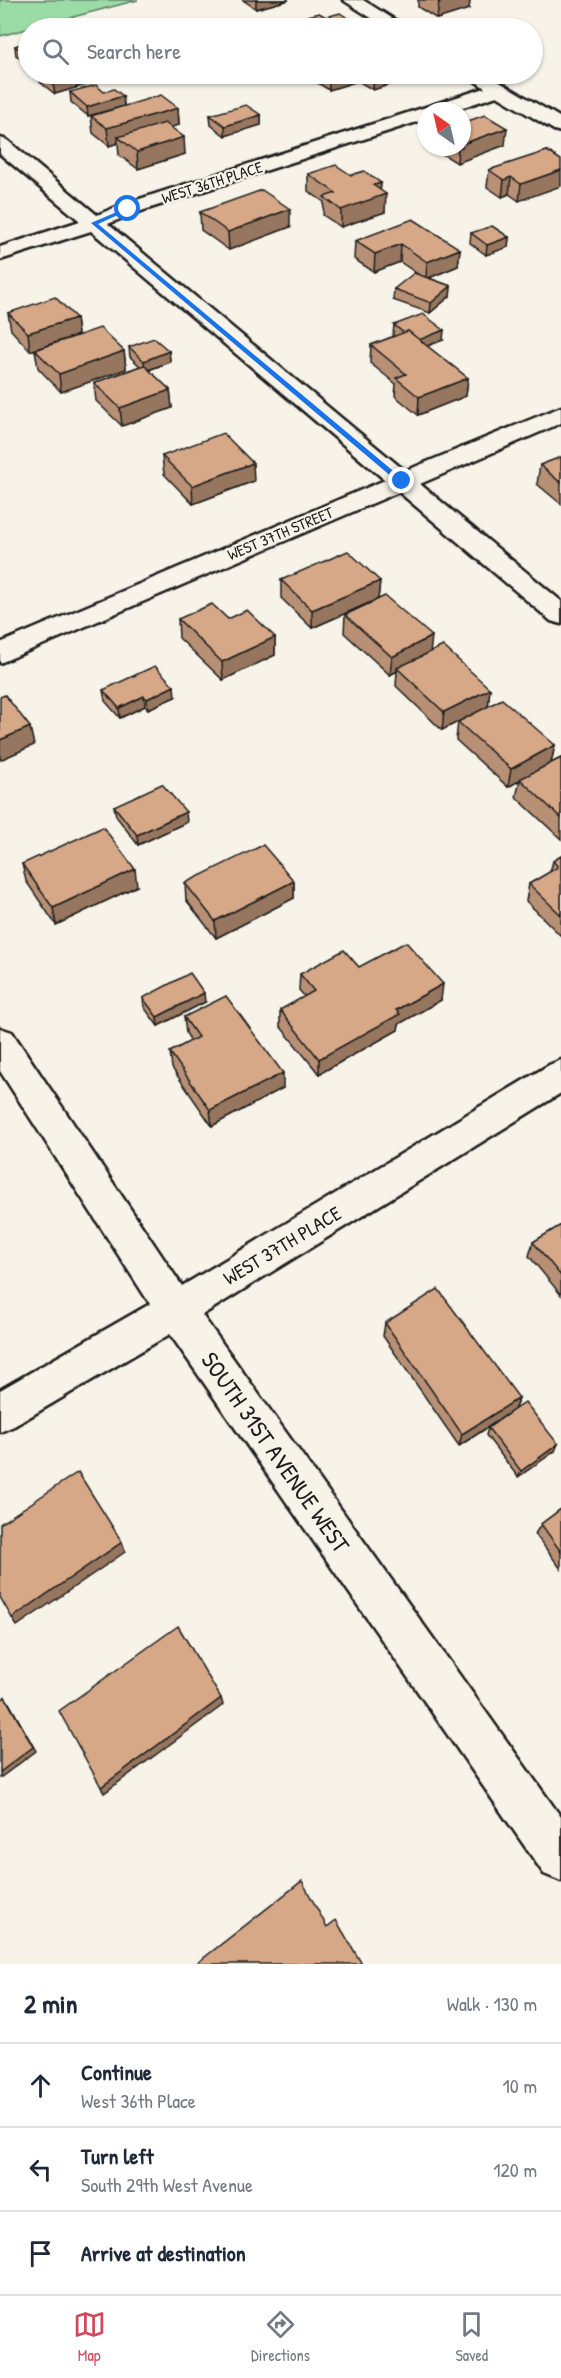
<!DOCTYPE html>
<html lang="en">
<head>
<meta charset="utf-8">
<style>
	:root { --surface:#fff; --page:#f2f2f3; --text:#1f2937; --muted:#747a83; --line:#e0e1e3; --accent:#d1495b }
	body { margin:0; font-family:"Patrick Hand",sans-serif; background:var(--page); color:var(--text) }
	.compass { position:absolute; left:417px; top:102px; width:54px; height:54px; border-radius:50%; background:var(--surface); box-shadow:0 2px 4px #0004; rotate:326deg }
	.stop { position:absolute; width:18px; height:18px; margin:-14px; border:4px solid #1a73e8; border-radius:50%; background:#fff }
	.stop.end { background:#1a73e8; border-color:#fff; box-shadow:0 2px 6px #0008 }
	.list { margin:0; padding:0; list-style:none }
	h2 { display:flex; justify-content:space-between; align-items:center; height:78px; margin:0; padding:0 24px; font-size:26px }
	h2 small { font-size:20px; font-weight:400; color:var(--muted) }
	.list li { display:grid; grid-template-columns:39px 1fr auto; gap:18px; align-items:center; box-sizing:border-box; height:84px; padding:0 24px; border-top:2px solid var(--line) }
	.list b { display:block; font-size:22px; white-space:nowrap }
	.list p { margin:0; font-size:20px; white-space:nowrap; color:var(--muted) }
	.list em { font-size:20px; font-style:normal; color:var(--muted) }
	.icon { flex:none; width:33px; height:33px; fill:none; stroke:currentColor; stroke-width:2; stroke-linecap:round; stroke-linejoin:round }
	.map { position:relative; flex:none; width:561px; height:1964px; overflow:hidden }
	.search { position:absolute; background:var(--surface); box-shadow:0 2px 4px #0004; left:18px; right:18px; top:18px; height:66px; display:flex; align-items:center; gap:15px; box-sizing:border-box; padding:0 21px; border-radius:33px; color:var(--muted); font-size:22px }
	.sheet { height:330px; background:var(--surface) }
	nav { display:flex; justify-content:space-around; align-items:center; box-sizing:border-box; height:84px; border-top:2px solid var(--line); background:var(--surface); font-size:16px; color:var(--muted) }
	nav a { display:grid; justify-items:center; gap:3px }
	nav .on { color:var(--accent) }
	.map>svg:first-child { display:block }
</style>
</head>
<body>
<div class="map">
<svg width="561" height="1964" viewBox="0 0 561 1964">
	<rect width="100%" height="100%" fill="#f7f3e8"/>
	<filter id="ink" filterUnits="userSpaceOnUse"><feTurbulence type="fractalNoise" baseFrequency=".0167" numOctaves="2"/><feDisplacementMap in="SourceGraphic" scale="12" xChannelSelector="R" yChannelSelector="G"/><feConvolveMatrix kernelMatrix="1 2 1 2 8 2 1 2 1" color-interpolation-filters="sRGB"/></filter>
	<g filter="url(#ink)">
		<polygon fill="#9adba6" stroke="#5b7c61" stroke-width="1.5" points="0,0 138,0 0,36"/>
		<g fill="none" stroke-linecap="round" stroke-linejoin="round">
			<defs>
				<g id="minor">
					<polygon points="343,0 363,0 408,28 387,28"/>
					<polygon points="465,74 486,74 561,118 561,132 554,130 497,96 451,111 426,111 426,119 135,213 108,224 405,471 561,407 561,423 420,484 561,601 561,624 551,621 399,492 0,663 0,643 385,480 91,231 0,260 0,247 80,221 0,154 0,138 7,140 97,215 121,205 485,88"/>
					<polygon points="0,1028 12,1032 182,1286 549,1065 561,1060 561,1093 202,1315 561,1817 561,1881 544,1874 170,1334 14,1426 0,1432 0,1390 150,1304 0,1071"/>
				</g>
			</defs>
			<use href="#minor" stroke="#1c1c1c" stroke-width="5"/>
			<use href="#minor" fill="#f7f3e8" fill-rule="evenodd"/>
		</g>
		<g fill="#b89075" stroke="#1c1c1c" stroke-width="1.5">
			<polygon points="243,0 289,0 256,9"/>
			<polygon points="418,0 470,0 469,9 437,19 418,7"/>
			<polygon points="326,17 352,21 352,28 278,28 278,24"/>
			<polygon points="28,42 28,64 16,55 15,46"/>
			<polygon points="39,74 94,74 95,82 55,94 40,82"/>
			<polygon points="313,74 398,74 398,82 373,90 358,81 329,90 313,80"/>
			<polygon points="70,92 104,92 123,96 124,106 178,108 179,125 171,127 185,154 138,169 119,155 118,143 109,146 93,133 91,116 123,106 88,116 71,102"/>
			<polygon points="210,115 261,115 261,125 225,136 211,125"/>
			<polygon points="505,145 457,163 435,149 435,147"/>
			<polygon points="547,151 519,201 509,194 502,197 487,187 489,170"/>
			<polygon points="308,174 381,183 380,190 385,212 341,227 323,215 324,202 308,191"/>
			<polygon points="200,212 290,227 229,250 201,230"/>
			<polygon points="471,233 509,237 508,247 486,255 470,243"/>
			<polygon points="355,241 460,249 458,266 429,278 451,286 450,296 430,313 393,300 394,289 419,275 400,262 374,272 354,259"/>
			<polygon points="8,313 76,318 78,335 124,351 126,369 61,392 38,368 35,350 53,344 30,351 11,330"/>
			<polygon points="394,325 443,340 427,346 468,378 466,396 418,415 395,396 396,384 370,363 371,345 394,336 393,335"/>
			<polygon points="129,347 169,351 170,362 149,370 170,390 172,408 122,426 96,401 94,383 140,366 130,357"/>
			<polygon points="162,456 254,481 193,504 164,474"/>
			<polygon points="561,457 561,504 537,484 540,465"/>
			<polygon points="281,580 380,581 378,599 312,628 281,598"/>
			<polygon points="345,615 430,652 490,689 488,707 555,745 551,763 561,758 561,839 516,797 520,780 508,787 456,740 458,722 485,708 442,730 396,686 397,671 390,675 344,633"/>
			<polygon points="178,619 228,619 275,637 275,655 223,680 179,638"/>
			<polygon points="103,690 175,697 148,709 145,706 120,718 105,701"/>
			<polygon points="114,806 187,822 138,845 116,816"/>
			<polygon points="561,856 561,936 526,901 529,884 550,872 553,861"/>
			<polygon points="22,864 137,886 56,925 26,881"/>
			<polygon points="294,881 294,898 216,938 186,900 185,883"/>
			<polygon points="359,967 441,1000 399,1024 398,1030 319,1074 280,1026 280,1010 305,997 299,990 300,974"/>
			<polygon points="143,998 205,1002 158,1026 144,1007"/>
			<polygon points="184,1017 283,1088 212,1126 172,1068 170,1052 191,1041 186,1033"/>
			<polygon points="561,1225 561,1295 529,1256 533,1242"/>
			<polygon points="385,1323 519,1398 514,1410 555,1451 518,1477 486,1435 488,1428 513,1411 459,1446 383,1336"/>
			<polygon points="561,1509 561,1569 535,1534 541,1524"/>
		</g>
		<g fill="#96765f" stroke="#1c1c1c" stroke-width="1.5">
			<polygon points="256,0 289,0 256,9"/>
			<polygon points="447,0 470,0 469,9 437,19 439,2"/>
			<polygon points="352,21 352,28 324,28"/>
			<polygon points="92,74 94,74 95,82 55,94 53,84"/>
			<polygon points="302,74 313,74 302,77"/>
			<polygon points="329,74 358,74 358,81 329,90"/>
			<polygon points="374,74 398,74 398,82 373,90"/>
			<polygon points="123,96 124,106 88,116 87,107"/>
			<polygon points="178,108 179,125 123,141 118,137 118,143 109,146 107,128"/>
			<polygon points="261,115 261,125 225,136 225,126"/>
			<polygon points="507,128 505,145 457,163 458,147 462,147 462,144"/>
			<polygon points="184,137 185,154 138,169 137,152"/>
			<polygon points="561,170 561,186 519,201 521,184"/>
			<polygon points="511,177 509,194 502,197 504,180"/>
			<polygon points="381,183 380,196 386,194 385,212 341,227 341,210 373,185"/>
			<polygon points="290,209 290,227 229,250 228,232"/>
			<polygon points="509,237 508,247 486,255 487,245"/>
			<polygon points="401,244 400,262 374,272 375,254"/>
			<polygon points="460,249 458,266 426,279 427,262"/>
			<polygon points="451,286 450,296 430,313 431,303"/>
			<polygon points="76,318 78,335 30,351 28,333"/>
			<polygon points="444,330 443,340 414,351 415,341"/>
			<polygon points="124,351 126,369 61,392 59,374"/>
			<polygon points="169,351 170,362 145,371 144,361"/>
			<polygon points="468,378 466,396 418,415 419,397"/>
			<polygon points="170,390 172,408 122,426 120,408"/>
			<polygon points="253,463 254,481 193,504 192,486"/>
			<polygon points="380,581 378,599 312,628 312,610"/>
			<polygon points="432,636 430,654 397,668 397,671 390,675 392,657"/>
			<polygon points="275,637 275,655 223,680 222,662"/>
			<polygon points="174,686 175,697 148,709 147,699"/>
			<polygon points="490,689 488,707 442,730 444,712"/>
			<polygon points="144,696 145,706 120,718 119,708"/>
			<polygon points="30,727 34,745 0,760 0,740"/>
			<polygon points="555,745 551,763 508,787 511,769"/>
			<polygon points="186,812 187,822 138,845 137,835"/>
			<polygon points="135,869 137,886 56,925 53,908"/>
			<polygon points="294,881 294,898 216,938 215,921"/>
			<polygon points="443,984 441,1000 399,1024 398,1030 319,1074 319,1059 396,1010"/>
			<polygon points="204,993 205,1002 158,1026 157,1017"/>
			<polygon points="283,1073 283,1088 212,1126 210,1110"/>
			<polygon points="519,1398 514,1410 459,1446 462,1434"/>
			<polygon points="558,1444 555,1451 518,1477 521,1471"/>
			<polygon points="122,1542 125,1552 17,1626 12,1618"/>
			<polygon points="5,1697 8,1701 36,1751 0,1778"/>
			<polygon points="221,1698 223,1705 104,1793 101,1787"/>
		</g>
		<g fill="#d6a888" stroke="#1c1c1c" stroke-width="1.5">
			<polygon points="435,0 447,0 439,2"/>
			<polygon points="319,13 326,17 340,13 352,21 324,28 285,28 278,24"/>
			<polygon points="28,42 28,56 15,46"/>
			<polygon points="40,74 92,74 53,84"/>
			<polygon points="96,85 104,92 114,89 123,96 87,107 70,92"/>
			<polygon points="161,95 178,108 107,128 91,116"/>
			<polygon points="246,105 261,115 225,126 210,115"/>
			<polygon points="485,115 507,128 462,144 462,123"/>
			<polygon points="165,123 184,137 137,152 118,137"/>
			<polygon points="547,151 561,160 561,170 521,184 511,177 504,180 489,170"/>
			<polygon points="336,165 351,175 364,171 381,183 373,185 386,194 341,210 324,197 336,193 308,174"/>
			<polygon points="262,190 290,209 228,232 200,212"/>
			<polygon points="413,219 460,249 427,262 401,244 375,254 355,241"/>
			<polygon points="492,226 509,237 487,245 471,233"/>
			<polygon points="414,273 451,286 431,303 394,289"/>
			<polygon points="55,297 76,318 28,333 8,313"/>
			<polygon points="423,314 444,330 419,340 408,331 404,333 394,325"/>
			<polygon points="100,328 124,351 59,374 35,350"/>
			<polygon points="408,331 468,378 419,397 396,378 406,374 371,345"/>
			<polygon points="154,338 169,351 144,361 129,347"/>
			<polygon points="144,365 170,390 120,408 94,383"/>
			<polygon points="223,433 253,463 192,486 162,456"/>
			<polygon points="561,457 561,483 540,465"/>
			<polygon points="348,551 380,581 312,610 281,580"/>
			<polygon points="385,596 432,636 392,657 345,615"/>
			<polygon points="212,604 228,619 247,610 275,637 222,662 178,619"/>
			<polygon points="443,646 490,689 444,712 397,668"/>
			<polygon points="155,666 174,686 147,699 144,696 119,708 103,690"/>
			<polygon points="5,695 30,727 0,740 0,697"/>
			<polygon points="502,699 555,745 511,769 458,722"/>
			<polygon points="561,758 561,818 520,779"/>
			<polygon points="162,784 186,812 137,835 114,806"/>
			<polygon points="103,827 135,869 53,908 22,864"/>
			<polygon points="263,845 294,881 215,921 185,883"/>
			<polygon points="561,856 561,915 529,884 558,867 553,861"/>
			<polygon points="406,942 443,984 396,1010 400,1014 319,1059 280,1010 314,991 300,974 344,950 359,967"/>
			<polygon points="190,973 204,993 157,1017 143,998"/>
			<polygon points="226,996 283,1073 210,1110 170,1052 198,1037 184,1017"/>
			<polygon points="561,1225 561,1276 533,1242"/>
			<polygon points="438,1289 519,1398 462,1434 385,1323"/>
			<polygon points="525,1402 558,1444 521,1471 488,1428"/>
			<polygon points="78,1472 122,1542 12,1618 0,1597 0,1524"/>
			<polygon points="561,1509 561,1552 541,1524"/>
			<polygon points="178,1626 221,1698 101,1787 59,1711"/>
			<polygon points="5,1697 33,1747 0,1772 0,1701"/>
			<polygon points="302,1881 327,1927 336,1920 362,1964 196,1964"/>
		</g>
	</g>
	<polygon fill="#1a73e8" points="126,208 131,209 98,224 404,480 404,483 399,483 91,223"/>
	<g text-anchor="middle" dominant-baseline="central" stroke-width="4.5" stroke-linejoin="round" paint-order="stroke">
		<g font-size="16" fill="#1c1c1c" stroke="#f7f3e8">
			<text transform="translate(212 182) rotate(-18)">WEST 36TH PLACE</text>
			<text transform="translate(280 533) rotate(-23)">WEST 37TH STREET</text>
		</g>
		<g font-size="20" fill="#1c1c1c" stroke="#f7f3e8">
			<text transform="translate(282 1245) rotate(-31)">WEST 37TH PLACE</text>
		</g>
		<g font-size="24" fill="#1c1c1c" stroke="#f7f3e8">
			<text transform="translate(276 1452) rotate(55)">SOUTH 31ST AVENUE WEST</text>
		</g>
	</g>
</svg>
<svg class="compass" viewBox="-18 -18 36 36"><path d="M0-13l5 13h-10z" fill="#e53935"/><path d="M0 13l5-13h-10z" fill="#747a83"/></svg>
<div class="stop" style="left:128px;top:209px"></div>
<div class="stop end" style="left:402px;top:481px"></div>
<div class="search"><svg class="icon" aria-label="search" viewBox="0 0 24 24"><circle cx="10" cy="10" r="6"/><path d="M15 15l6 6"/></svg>Search here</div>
</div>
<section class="sheet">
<h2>2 min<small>Walk · 130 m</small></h2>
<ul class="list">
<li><svg class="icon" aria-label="ahead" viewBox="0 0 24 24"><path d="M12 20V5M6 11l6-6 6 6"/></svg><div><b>Continue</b><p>West 36th Place</p></div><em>10 m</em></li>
<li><svg class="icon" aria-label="left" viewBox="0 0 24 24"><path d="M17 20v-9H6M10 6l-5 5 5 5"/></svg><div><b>Turn left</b><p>South 29th West Avenue</p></div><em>120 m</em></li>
<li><svg class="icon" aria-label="arrive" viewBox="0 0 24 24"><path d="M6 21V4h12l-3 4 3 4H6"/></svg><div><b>Arrive at destination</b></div></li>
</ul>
</section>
<nav>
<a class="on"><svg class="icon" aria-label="map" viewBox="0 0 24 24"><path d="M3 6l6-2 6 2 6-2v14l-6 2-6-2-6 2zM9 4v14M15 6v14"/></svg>Map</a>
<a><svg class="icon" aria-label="directions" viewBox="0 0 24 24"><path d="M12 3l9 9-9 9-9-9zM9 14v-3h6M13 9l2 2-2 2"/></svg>Directions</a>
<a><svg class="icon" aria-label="saved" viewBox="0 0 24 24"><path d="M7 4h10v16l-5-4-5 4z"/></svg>Saved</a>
</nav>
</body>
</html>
